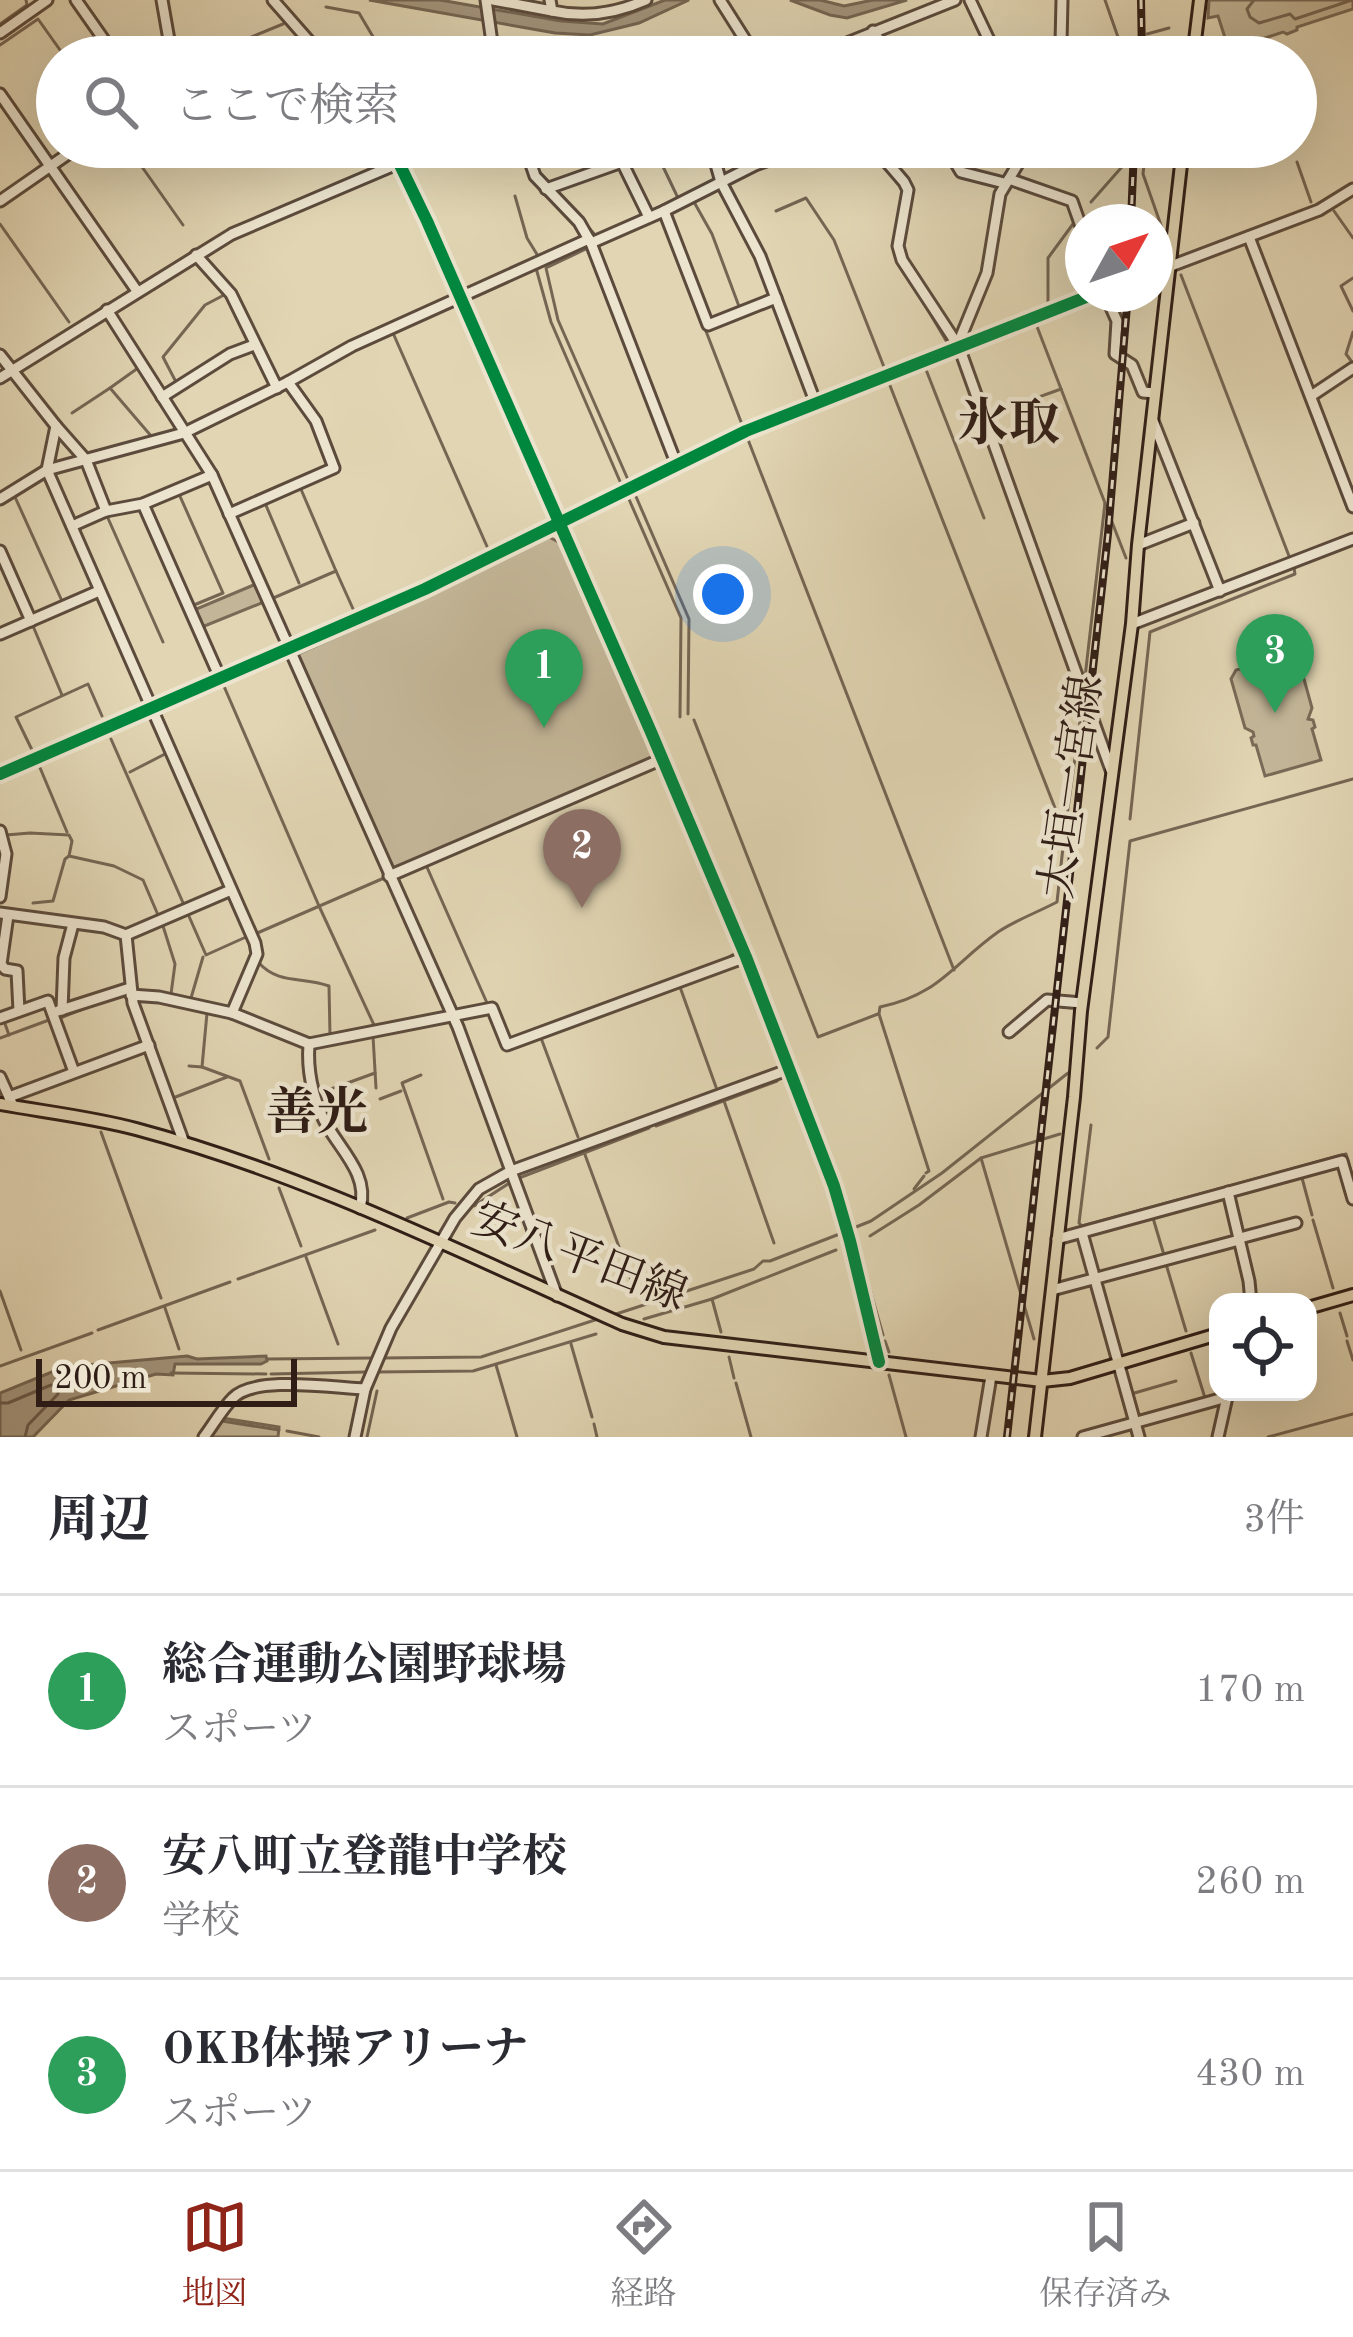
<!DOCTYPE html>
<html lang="ja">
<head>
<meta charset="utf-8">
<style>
	:root { --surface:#fff; --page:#f2f2f3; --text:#2b2b33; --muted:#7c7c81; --line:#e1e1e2; --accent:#8f2418 }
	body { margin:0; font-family:"Old Standard TT","Noto Serif JP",serif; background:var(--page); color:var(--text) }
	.controls { position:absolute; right:36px; bottom:36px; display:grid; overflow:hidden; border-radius:24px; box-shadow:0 12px 48px #0002 }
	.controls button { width:108px; height:108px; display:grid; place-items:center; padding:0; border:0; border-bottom:3px solid var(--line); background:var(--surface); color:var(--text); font:60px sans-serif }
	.compass { position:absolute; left:1065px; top:204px; width:108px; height:108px; border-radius:50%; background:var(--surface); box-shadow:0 12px 48px #0002; rotate:50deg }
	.scale { position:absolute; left:36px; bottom:30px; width:261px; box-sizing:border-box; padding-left:12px; border:6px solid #2f1d16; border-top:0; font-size:33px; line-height:42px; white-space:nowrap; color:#2f1d16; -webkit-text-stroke:9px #ece4ce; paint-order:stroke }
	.you { position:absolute; left:723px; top:594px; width:42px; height:42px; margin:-30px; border:9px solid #fff; border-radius:50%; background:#1a73e8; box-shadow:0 0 0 18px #1a73e833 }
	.badge { display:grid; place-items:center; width:78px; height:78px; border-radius:50%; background:var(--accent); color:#fff; font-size:39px; font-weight:700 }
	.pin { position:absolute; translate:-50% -99px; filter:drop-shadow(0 3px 6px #0008) }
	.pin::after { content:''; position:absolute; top:63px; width:42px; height:36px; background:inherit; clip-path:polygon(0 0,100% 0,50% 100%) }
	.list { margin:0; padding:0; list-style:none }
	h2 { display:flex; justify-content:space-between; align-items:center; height:156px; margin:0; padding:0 48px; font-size:51px }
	h2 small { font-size:39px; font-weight:400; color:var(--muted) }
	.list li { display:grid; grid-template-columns:78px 1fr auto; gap:36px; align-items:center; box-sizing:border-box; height:192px; padding:0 48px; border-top:3px solid var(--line) }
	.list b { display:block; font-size:45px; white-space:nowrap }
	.list p { margin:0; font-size:39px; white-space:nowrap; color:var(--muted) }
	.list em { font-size:39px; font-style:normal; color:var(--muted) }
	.icon { flex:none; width:66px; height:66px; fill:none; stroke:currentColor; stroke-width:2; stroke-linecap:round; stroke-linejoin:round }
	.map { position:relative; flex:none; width:1353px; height:1437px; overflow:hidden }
	.search { position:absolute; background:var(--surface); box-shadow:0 12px 48px #0002; left:36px; right:36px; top:36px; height:132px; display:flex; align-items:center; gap:30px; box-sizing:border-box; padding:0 42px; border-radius:66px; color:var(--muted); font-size:45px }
	.sheet { height:732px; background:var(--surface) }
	nav { display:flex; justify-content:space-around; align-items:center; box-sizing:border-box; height:168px; border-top:3px solid var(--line); background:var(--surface); font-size:33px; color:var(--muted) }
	nav a { display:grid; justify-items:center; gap:6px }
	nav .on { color:var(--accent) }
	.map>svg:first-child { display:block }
</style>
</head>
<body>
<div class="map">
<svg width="1353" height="1437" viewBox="0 0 1353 1437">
	<rect width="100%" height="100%" fill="#e1d5b3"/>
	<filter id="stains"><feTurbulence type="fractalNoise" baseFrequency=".00167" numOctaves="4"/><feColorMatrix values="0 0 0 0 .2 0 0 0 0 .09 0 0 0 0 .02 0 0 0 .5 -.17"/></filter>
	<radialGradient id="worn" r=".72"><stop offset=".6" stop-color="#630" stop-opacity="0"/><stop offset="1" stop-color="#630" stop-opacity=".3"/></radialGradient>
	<g fill="#c3b698" stroke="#796a57" stroke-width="3">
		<polygon points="1209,0 1353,0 1353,9 1297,27 1297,30 1287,34 1283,32 1229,50 1218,16 1208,18"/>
		<polygon points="549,537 562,544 654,757 392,872 296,655 428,596"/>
		<polygon points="256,584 264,602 202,627 194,610"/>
		<polygon points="1291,656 1299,661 1312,708 1308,719 1313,720 1315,727 1312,729 1321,760 1265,776 1256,745 1253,745 1251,738 1254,736 1253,732 1245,728 1231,679 1236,670"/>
		<polygon points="222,1418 279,1427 278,1437 209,1437"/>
	</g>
	<g fill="#a4967e" stroke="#756654" stroke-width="3">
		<polygon points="369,0 440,0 561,21 603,24 665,0 689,0 639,23 590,35 555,33"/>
		<polygon points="790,0 820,0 844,6 873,0 907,0 847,18 830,15"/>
		<polygon points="187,1356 197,1359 266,1356 267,1361 261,1364 175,1364 173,1375 156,1374 69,1400 33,1437 0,1437 0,1393 64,1367"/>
	</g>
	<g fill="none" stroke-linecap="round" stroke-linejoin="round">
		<polyline stroke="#6a5a4a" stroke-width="3" points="0,1403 8,1403 51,1385 58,1387 58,1394 28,1425 25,1437"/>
		<g stroke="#756654" stroke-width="3">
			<polyline points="1105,0 1119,40"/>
			<polyline points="1254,0 1247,9 1250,17 1259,23 1290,14 1295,19 1352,0"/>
			<polyline points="326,7 359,13 385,57"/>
			<polyline points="0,24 27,5 26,0"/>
			<polyline points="1147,34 1169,28"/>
			<polyline points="0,45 38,19 65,57"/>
			<polyline points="1064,51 1079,51 1128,39"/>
			<polyline points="202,57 283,24"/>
			<polyline points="128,147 183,225"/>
			<polyline points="1146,147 1143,174 1163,231"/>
			<polyline points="1292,147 1292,148"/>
			<polyline points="1297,162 1311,202"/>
			<polyline points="557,191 596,236"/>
			<polyline points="515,196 527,238 538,256"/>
			<polyline points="694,202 712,234 740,309"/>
			<polyline points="1091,202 1128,160"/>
			<polyline points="776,211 806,198 834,240 884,367"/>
			<polyline points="1334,211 1353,238"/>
			<polyline points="0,224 69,322"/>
			<polyline points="610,230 678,198 657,154"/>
			<polyline points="615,237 661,218"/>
			<polyline points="588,248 546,268 558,320 629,482"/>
			<polyline points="1181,275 1289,556"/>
			<polyline points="1353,278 1341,286 1353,311"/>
			<polyline points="467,299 536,268 551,322 622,486"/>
			<polyline points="1048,304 1048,258 1073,224"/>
			<polyline points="431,315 393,333 489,551"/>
			<polyline points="1036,324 1105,503 1084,686"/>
			<polyline points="704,326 743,427"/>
			<polyline points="1352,362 1346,354 1353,332"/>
			<polyline points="925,367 984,518"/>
			<polyline points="138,368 110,388 152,437"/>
			<polyline points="176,382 163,357 205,305 224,295"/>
			<polyline points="889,383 1064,831"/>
			<polyline points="820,395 948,344 921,298"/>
			<polyline points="72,413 110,388"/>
			<polyline points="989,415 1061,389"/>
			<polyline points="747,437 954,970"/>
			<polyline points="634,492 689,619 688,714"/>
			<polyline points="179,494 223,593 194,605"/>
			<polyline points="15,497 62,601"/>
			<polyline points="628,497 681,618 680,717"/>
			<polyline points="265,503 299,583"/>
			<polyline points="1105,504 1126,558"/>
			<polyline points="107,516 163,642"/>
			<polyline points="336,571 354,611"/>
			<polyline points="271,599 336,571 300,487 302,486"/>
			<polyline points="33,626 62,695"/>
			<polyline points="284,657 223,684 319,906 374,1025"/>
			<polyline points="161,711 220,686"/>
			<polyline points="694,720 818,1037 878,1014"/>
			<polyline points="111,739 206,955 246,937"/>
			<polyline points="33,752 16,717 88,684 102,716"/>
			<polyline points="130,772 165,754"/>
			<polyline points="0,779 37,763"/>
			<polyline points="1130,819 1150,632 1295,574 1294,568"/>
			<polyline points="1065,830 1082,707"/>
			<polyline points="67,832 38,763 75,746"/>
			<polyline points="6,835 30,833 69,835 72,841 69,856 114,866 143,880 158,915"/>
			<polyline points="426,865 487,1003"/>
			<polyline points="33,903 53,901 65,859 69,856"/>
			<polyline points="163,926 175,964 171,994"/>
			<polyline points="255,934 384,878"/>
			<path d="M259 941 262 950 259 963C279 985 303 976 329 986L330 1035"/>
			<polyline points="721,962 734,954"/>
			<polyline points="680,987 716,1087"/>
			<polyline points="191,998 203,957"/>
			<polyline points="60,1018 96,1004"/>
			<polyline points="4,1021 9,1035"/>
			<polyline points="373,1036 376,1088"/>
			<polyline points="0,1038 49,1020"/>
			<polyline points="541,1038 578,1137"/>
			<polyline points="1097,1048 1108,1037 1130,841 1353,779"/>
			<polyline points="189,1066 202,1067 240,1081 269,1159"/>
			<polyline points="202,1067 207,1013"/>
			<polyline points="421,1075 402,1083 443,1199"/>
			<polyline points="320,1093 375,1073"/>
			<polyline points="173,1098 227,1077"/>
			<polyline points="380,1099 401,1091"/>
			<polyline points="724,1101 774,1243"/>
			<polyline points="1091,1125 1079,1223 1082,1226 1346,1154 1353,1179"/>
			<polyline points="656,1126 777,1081"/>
			<polyline points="101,1132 161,1298"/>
			<polyline points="584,1152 636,1293"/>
			<polyline points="981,1158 1034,1339"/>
			<path d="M926 1173 929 1171 879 1014 880 1007C939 995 953 964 998 932 1016 920 1038 912 1057 902L1064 838"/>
			<polyline points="519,1178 649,1128"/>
			<polyline points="1302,1178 1312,1215"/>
			<polyline points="279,1188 301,1246"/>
			<polyline points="914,1189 924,1176"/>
			<polyline points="474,1206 511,1182"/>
			<polyline points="407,1218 449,1202 455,1203"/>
			<polyline points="1153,1218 1164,1255"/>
			<polyline points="1313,1220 1333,1288"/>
			<polyline points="851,1229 871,1221 942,1173 1068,1073"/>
			<polyline points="870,1236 919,1205 981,1158 1060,1134"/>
			<polyline points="857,1244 883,1335"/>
			<polyline points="306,1257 338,1344"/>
			<polyline points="1166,1264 1186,1331"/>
			<polyline points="238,1279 375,1230"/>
			<polyline points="0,1291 21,1350"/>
			<polyline points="712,1299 721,1332"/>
			<polyline points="165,1308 179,1349"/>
			<polyline points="1340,1313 1347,1336"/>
			<polyline points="610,1316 754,1269 763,1261 770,1261 842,1233"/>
			<polyline points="644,1319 712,1299 836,1250"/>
			<polyline points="98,1330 230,1282"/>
			<polyline points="885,1341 889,1352"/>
			<polyline points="1347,1341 1353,1360"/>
			<polyline points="571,1344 592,1417"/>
			<polyline points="1191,1353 1205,1398"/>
			<polyline points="729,1357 734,1378"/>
			<polyline points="382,1358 481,1357 601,1318"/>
			<polyline points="268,1359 373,1358"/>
			<polyline points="496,1365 517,1437"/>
			<polyline points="0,1366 92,1333"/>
			<polyline points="376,1372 473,1371 596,1334"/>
			<polyline points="171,1373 266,1374"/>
			<polyline points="271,1374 366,1372"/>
			<polyline points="889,1375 906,1437"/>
			<polyline points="736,1383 751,1437"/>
			<polyline points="1131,1394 1176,1381"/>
			<polyline points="222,1421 279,1430"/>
			<polyline points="594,1424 597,1437"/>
			<polyline points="287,1431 319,1437"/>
			<polyline points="367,1437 377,1391"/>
			<polyline points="1268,1437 1353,1414"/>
		</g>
		<defs>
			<g id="minor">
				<polyline points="76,0 116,57"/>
				<polyline points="162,0 172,57"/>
				<polyline points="273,0 323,57"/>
				<polyline points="486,0 494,57"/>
				<polyline points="493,0 552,11"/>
				<path d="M550 0 552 11C584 18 615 14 646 0"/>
				<polyline points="720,0 756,57"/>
				<polyline points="970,0 989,40 1002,57"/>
				<polyline points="873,31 891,57"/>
				<polyline points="0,33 47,0"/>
				<polyline points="812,57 955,0"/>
				<polyline points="1054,57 1061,43 1062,0"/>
				<polyline points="0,94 137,291"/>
				<polyline points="389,147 399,163 427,221 651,732 746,957 834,1186 850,1241 879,1362"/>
				<polyline points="525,147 535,176 579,222 591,243 676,463"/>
				<polyline points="711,147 721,182 760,256 816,404"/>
				<polyline points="874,147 904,182 908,190 898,246 902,260 959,347 1111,770"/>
				<polyline points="881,152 943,152 952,157 961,172 1004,183"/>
				<polyline points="1009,179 1072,201 1083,232"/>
				<polyline points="546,189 622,162"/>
				<polyline points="0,201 78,147"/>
				<polyline points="664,211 708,325 776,298"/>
				<polyline points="649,217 622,162 659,147"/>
				<polyline points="1249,237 1353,507"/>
				<polyline points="591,243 664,211 755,165 805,147"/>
				<polyline points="196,255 231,294 277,388"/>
				<polyline points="1155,272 1319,210 1353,189"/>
				<polyline points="1105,294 1117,321 1115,354 1132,365 1143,392 1155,393"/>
				<polyline points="107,310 212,475 458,1027 557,1296"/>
				<polyline points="959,347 960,339 987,273 1000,194 1028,147"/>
				<polyline points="0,355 56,426 47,470 255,943 257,954 232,1013"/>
				<polyline points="0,378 232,234 399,163 461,147"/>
				<polyline points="1311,396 1353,368"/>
				<polyline points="162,397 230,354 254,345"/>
				<polyline points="1153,421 1220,591"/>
				<polyline points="56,426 86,460 106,511 143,504 212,475"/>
				<polyline points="0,499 47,470 184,433 288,382 352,346 589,239"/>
				<polyline points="143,504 220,678"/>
				<polyline points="229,514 334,468 316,421 288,382"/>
				<polyline points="72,526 106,511"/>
				<polyline points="1138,545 1194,523"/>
				<polyline points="0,551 31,621"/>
				<polyline points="1132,624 1353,539"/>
				<polyline points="0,634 99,591"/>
				<polyline points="0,774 425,589 746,431 1094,294"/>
				<polyline points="0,831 6,854 0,897"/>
				<polyline points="389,876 662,759"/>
				<polyline points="0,913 104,927 126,935 133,1003 184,1143"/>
				<polyline points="8,915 1,964 5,969 17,971 19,1011"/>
				<polyline points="126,935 231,890"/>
				<polyline points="131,995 159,997 232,1013 309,1044 492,1008 507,1045 746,957"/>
				<polyline points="62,1010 64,958 73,924"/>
				<polyline points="58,1011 130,988"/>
				<polyline points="0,1018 48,1001 74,1072"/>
				<polyline points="1009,1032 1047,1000 1082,1003"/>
				<path d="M309 1044C307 1070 313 1097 324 1120 338 1148 370 1174 360 1208"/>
				<polyline points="0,1077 9,1097"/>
				<polyline points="13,1106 9,1097 149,1045"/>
				<polyline points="1228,1192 1249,1281 1251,1302"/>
				<polyline points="1082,1233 1139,1437"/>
				<polyline points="1240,1238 1296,1223"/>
				<polyline points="1057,1239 1342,1161 1353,1199"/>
				<polyline points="1052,1290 1239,1240"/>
				<path d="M204 1437C213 1425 222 1409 233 1398 255 1375 334 1388 365 1389"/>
				<polyline points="355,1437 365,1389 391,1328 455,1218 479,1189 511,1171 790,1069"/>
				<polyline points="981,1437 991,1376"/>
				<polyline points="1083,1437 1227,1397"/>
				<polyline points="1218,1437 1227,1397"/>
			</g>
			<g id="major">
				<polyline points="1193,57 1200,0"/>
				<path d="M0 1104C45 1112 91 1117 136 1129 305 1174 462 1253 622 1324L664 1337 1042 1381 1070 1378 1218 1334"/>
				<polyline points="1308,1308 1353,1295"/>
				<polyline points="1035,1437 1074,1097 1081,1011 1132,624 1138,545 1183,147"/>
			</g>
		</defs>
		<use href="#minor" stroke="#5c4b3d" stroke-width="15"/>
		<use href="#major" stroke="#2f1d16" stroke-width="16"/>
		<use href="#minor" stroke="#ece4ce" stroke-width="9"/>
		<use href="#major" stroke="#e1d5b3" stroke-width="10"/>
		<defs>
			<g id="rail">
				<polyline points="1141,0 1142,57"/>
				<polyline points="1131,222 1134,147"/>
				<polyline points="1007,1437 1108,534 1128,294"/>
			</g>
		</defs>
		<use href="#rail" stroke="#2f1d16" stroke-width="8"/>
		<use href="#rail" stroke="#ece4ce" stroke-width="3" stroke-dasharray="9" stroke-linecap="butt"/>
		<defs>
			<g id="cycleway">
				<polyline points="389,147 399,163 427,221 651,732 746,957 834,1186 850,1241 879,1362"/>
				<polyline points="0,774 425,589 746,431 1094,294"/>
			</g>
		</defs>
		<use href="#cycleway" stroke="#ece4ce" stroke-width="20"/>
		<use href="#cycleway" stroke="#00873e" stroke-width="12"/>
	</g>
	<g text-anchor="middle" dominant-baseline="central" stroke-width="9" stroke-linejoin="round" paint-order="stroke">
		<g font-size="45" fill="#2f1d16" stroke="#ece4ce">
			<text transform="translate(1074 787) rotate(-82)">大垣一宮線</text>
			<text transform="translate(579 1259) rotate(21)">安八平田線</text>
		</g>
		<g font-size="51" font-weight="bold" fill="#2f1d16" stroke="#ece4ce">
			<text x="1009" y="426">氷取</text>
			<text x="317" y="1115">善光</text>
		</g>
	</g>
	<rect width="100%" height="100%" filter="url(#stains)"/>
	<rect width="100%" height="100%" fill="url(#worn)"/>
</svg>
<div class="controls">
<button><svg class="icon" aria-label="locate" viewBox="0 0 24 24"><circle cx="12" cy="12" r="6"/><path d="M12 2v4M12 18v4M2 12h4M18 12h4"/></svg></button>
</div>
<svg class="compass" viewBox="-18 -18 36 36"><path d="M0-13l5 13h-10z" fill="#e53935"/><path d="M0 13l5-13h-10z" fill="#7c7c81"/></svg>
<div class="scale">200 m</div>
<div class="you"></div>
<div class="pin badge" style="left:544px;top:728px;background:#2e9e5b">1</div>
<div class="pin badge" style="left:582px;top:908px;background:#8d6e63">2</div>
<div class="pin badge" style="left:1275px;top:713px;background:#2e9e5b">3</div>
<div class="search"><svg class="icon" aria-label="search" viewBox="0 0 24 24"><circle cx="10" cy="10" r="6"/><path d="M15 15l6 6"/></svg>ここで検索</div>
</div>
<section class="sheet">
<h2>周辺<small>3件</small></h2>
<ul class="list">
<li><span class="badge" style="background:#2e9e5b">1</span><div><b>総合運動公園野球場</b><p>スポーツ</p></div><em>170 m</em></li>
<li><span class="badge" style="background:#8d6e63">2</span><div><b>安八町立登龍中学校</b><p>学校</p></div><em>260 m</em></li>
<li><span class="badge" style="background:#2e9e5b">3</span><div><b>OKB体操アリーナ</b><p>スポーツ</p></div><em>430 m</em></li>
</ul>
</section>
<nav>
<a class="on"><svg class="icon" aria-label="map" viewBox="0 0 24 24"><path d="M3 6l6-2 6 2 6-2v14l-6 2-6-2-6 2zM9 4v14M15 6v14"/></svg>地図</a>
<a><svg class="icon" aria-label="directions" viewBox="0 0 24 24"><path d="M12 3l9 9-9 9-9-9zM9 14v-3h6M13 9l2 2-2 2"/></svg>経路</a>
<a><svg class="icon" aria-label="saved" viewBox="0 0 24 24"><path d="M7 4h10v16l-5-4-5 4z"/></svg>保存済み</a>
</nav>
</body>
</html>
